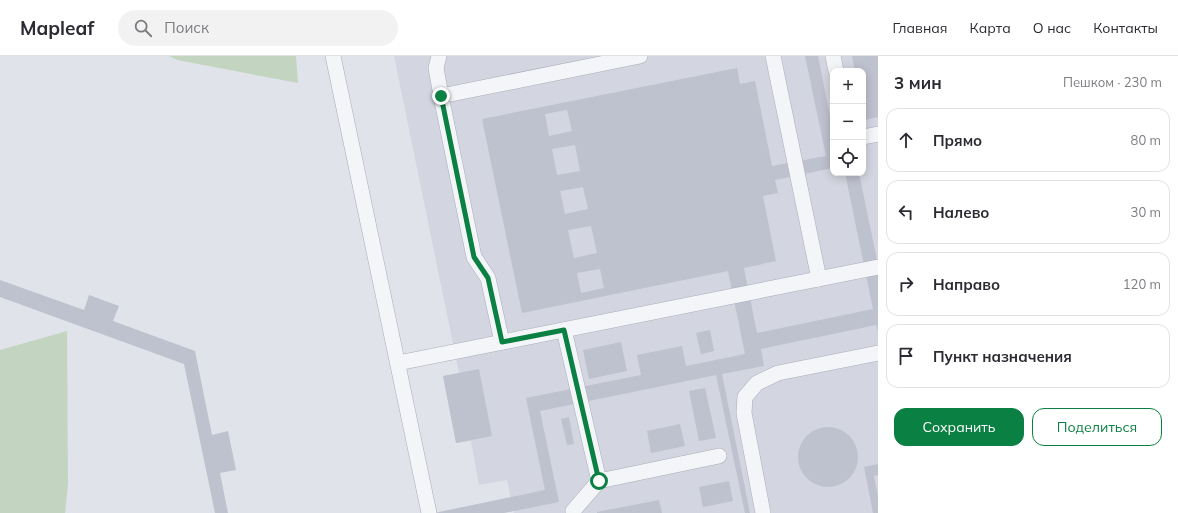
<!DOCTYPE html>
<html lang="ru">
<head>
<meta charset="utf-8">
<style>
	:root { --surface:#fff; --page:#f2f2f3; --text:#2b2b33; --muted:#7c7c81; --line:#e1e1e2; --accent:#0b8043 }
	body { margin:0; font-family:Mulish,sans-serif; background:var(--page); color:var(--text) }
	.controls { position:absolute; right:12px; top:12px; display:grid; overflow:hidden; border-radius:8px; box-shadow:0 2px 10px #0003 }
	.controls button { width:36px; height:36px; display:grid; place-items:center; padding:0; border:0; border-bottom:1px solid var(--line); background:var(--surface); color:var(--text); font:20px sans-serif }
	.stop { position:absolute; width:12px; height:12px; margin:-9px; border:3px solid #0b8043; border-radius:50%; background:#fff }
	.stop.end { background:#0b8043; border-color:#fff; box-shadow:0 1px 4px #0008 }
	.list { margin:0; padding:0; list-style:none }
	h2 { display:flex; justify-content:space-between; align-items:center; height:52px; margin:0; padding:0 16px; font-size:17px }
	h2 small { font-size:13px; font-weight:400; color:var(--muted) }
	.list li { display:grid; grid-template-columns:26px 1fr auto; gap:12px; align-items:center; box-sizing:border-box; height:64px; margin:0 8px 8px; padding:0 8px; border:1px solid var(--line); border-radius:12px }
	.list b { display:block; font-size:15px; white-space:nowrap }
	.list em { font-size:13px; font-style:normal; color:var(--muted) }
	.actions { display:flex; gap:8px; padding:12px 16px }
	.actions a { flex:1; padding:9px 0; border:1px solid var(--accent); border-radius:12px; text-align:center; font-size:14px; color:var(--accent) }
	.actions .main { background:var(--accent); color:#fff }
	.icon { flex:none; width:22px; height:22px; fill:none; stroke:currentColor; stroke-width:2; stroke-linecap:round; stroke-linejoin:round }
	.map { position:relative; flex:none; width:878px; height:457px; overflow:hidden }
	header { display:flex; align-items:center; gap:24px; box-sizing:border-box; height:56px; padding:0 20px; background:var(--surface); border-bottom:1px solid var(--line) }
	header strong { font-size:19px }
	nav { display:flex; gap:22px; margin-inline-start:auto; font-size:14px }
	.search { width:280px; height:36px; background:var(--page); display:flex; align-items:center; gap:10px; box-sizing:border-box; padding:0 14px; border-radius:22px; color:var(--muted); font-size:15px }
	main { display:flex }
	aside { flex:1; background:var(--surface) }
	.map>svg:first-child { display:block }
</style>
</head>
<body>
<header>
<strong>Mapleaf</strong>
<div class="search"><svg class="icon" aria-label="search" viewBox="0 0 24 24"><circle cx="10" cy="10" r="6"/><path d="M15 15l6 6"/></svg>Поиск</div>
<nav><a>Главная</a><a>Карта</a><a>О нас</a><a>Контакты</a></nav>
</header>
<main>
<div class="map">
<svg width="878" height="457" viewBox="0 0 878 457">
	<rect width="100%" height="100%" fill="#e1e3ea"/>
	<path fill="#d3d5e0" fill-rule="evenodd" d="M394 0H878V457H514L507 424 479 429 471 385 456 387 443 320 459 317ZM833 15H863V117H833Z"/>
	<g fill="#c3d5c1">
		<polygon points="169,0 296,0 298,27 177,4"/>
		<polygon points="67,275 68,428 65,457 0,457 0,294"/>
	</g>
	<g fill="#bec1ce" fill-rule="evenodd">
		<path d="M805 0H818L833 75V112L775 124 778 137 763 140 776 205 744 212 757 277 873 253 845 117H859L878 209V275L876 269 761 293 764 310 722 318 750 457H745L716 319 540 355 559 446 504 457H434L545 434 526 342 641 319 637 299 682 290 686 310 745 298 728 215 522 257 482 63 737 12 740 28 755 25 772 110 826 100ZM567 54 572 75 549 80 545 58ZM575 89 580 115 557 119 552 93ZM583 131 588 153 565 158 560 135ZM591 170 597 197 574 202 568 174ZM600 213 604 232 581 237 577 217Z"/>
		<polygon points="852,0 878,0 878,61 865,64 863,52 863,15 855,15"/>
		<polygon points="0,224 84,254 89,239 119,250 113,265 195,295 212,379 228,375 236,414 220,417 228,457 215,457 184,308 0,241"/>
		<polygon points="710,274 714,295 701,298 696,277"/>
		<polygon points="621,286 627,315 589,323 583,294"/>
		<polygon points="479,313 492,380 456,387 443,320"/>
		<polygon points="705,332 716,382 699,385 689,335"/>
		<polygon points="569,361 574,388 567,389 561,363"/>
		<polygon points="680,368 685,390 651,397 647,375"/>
		<circle cx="828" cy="401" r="30"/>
		<polygon points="878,408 878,419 874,420 878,440 878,457 873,457 864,411"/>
		<polygon points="729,425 733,445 703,451 699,431"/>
		<polygon points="659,444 662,457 597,457 597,456"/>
	</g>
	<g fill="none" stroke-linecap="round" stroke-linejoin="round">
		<defs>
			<g id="minor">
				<polyline points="333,0 429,457"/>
				<polyline points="439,0 436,12 441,40"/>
				<polyline points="773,0 819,223"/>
				<polyline points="833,0 836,15"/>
				<polyline points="863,81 878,78"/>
				<polyline points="564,274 599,425 573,455 574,457"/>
				<polyline points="502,286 488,222 474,201 441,40 640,0"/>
				<polyline points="398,307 878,211"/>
				<polyline points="599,425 719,400"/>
				<polyline points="763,457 744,357 745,341 757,327 778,317 878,297"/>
			</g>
		</defs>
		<use href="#minor" stroke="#aaacb8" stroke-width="16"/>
		<use href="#minor" stroke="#f4f5f8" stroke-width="15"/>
	</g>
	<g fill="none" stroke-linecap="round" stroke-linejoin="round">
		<polyline stroke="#0b8043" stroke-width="5" points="441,40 474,201 488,222 502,286 564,274 599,425"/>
	</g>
</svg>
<div class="controls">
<button>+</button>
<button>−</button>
<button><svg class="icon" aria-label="locate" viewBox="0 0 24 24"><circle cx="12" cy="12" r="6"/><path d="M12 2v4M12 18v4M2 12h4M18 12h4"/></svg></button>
</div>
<div class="stop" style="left:599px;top:425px"></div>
<div class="stop end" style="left:441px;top:40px"></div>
</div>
<aside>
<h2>3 мин<small>Пешком · 230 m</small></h2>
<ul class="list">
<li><svg class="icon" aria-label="ahead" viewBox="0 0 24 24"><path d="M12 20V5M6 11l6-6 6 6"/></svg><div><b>Прямо</b></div><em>80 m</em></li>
<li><svg class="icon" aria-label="left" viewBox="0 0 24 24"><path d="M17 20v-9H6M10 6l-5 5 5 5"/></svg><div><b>Налево</b></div><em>30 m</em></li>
<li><svg class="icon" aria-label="right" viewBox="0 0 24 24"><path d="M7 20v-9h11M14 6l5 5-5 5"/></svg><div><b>Направо</b></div><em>120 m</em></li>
<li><svg class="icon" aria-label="arrive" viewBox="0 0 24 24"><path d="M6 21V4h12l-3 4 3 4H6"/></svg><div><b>Пункт назначения</b></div></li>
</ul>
<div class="actions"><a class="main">Сохранить</a><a>Поделиться</a></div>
</aside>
</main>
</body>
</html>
